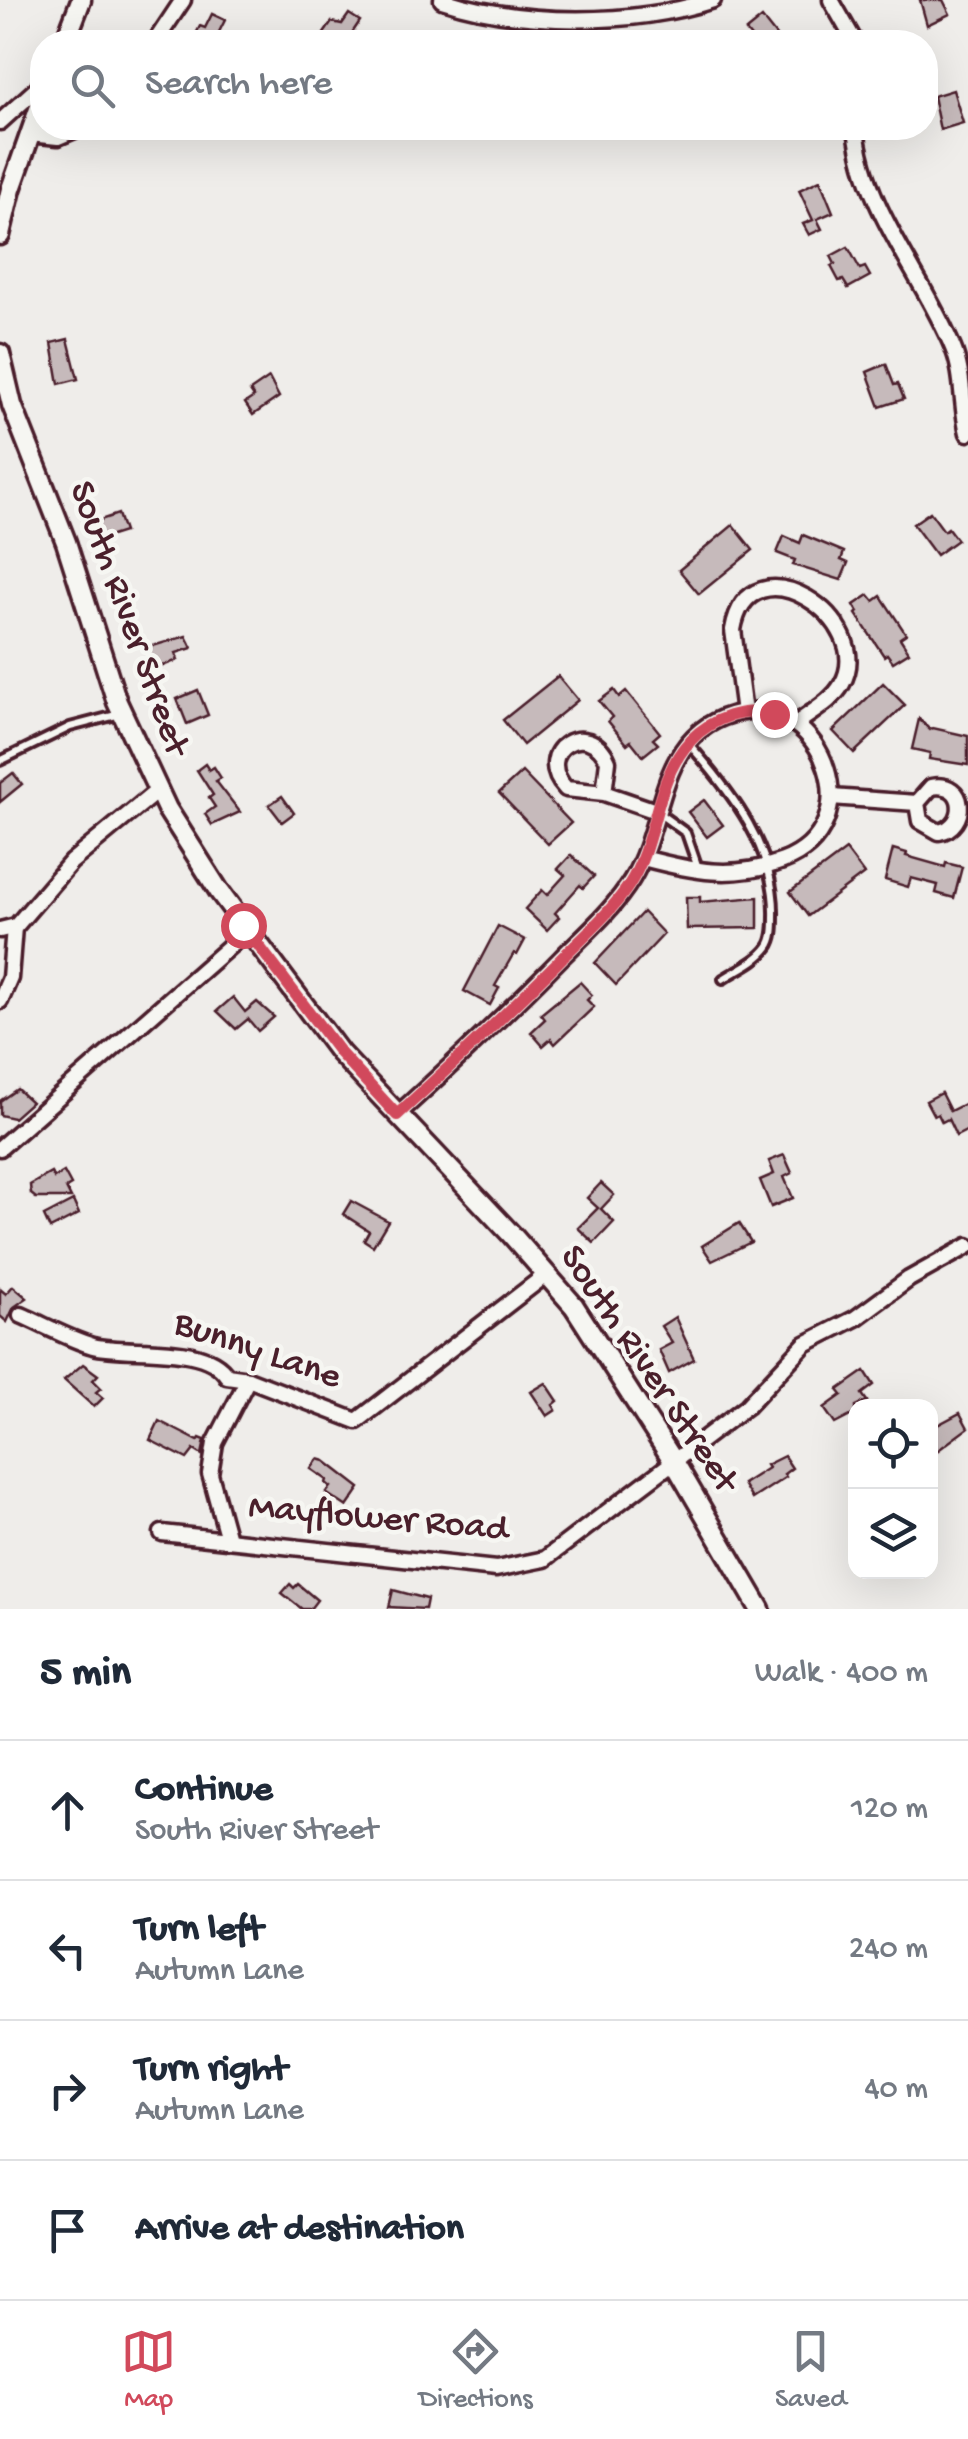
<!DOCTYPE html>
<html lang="en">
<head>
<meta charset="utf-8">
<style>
	:root { --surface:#fff; --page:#f6f6f7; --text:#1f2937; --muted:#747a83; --line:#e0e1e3; --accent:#d1495b }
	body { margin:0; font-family:"Gochi Hand",sans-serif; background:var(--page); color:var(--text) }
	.controls { position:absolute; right:30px; bottom:30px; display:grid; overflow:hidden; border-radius:20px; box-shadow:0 10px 40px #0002 }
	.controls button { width:90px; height:90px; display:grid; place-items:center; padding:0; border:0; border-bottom:2px solid var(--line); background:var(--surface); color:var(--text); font:50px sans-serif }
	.stop { position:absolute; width:30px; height:30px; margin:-22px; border:8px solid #d1495b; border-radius:50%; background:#fff }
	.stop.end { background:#d1495b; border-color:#fff; box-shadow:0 2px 10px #0008 }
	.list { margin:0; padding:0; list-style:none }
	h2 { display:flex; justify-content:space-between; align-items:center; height:130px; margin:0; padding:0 40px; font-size:42px }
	h2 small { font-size:32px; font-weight:400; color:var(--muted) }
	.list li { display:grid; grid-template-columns:65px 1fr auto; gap:30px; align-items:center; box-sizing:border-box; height:140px; padding:0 40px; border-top:2px solid var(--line) }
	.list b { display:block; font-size:38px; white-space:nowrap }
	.list p { margin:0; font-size:32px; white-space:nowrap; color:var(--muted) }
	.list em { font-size:32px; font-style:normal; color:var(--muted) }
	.icon { flex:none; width:55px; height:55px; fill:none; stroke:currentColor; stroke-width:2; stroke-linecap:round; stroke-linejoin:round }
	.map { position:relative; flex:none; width:968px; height:1609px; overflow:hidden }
	.search { position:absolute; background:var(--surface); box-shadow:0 10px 40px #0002; left:30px; right:30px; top:30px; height:110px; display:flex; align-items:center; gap:25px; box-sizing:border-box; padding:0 35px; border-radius:40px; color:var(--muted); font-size:38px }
	.sheet { height:690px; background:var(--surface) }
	nav { display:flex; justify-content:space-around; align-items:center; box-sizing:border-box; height:140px; border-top:2px solid var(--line); background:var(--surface); font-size:28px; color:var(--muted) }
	nav a { display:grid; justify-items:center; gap:5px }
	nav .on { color:var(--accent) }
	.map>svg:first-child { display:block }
</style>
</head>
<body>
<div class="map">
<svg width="968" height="1609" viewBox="0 0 968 1609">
	<rect width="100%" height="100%" fill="#efedea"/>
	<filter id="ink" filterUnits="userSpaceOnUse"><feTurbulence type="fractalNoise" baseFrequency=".01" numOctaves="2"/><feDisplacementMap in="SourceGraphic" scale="20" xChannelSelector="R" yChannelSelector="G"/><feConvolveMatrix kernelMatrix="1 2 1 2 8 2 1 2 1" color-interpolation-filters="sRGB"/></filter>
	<g filter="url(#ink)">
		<g fill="#c6babb" stroke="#4a1f2b" stroke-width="2.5">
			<polygon points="920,0 943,0 950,14 927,25"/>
			<polygon points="212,14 225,20 218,34 237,42 192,42 200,26 205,28"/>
			<polygon points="349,14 360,21 346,42 324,42 327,38 323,35 332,22 342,24"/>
			<polygon points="762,18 781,42 755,42 746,31"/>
			<polygon points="953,90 963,123 940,130 933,96"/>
			<polygon points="820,180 833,212 817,219 822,229 809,235 803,224 813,220 799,190"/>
			<polygon points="848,247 860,269 865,267 870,276 848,288 843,280 839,281 831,266 835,264 831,256"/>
			<polygon points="68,339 78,379 59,384 52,343"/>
			<polygon points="886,364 894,385 898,384 904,399 880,407 867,372"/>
			<polygon points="269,378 279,397 253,415 245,403 254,397 250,391"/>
			<polygon points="930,512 944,531 948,528 957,540 936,555 913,524"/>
			<polygon points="118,514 124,532 102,539 97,521"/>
			<polygon points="733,525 753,550 699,594 679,570"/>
			<polygon points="803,535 844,552 841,560 848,563 841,580 793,565 795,560 777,553 784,536 800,543"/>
			<polygon points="869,595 874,601 881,596 906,634 900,638 909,652 893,662 887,654 884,656 856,614 858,612 854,605"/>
			<polygon points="186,636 192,648 176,653 178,660 155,669 146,648"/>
			<polygon points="558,676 578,700 523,745 503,720"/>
			<polygon points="883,683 905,705 854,753 833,731"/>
			<polygon points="198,690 208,715 187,724 177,699"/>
			<polygon points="614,690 619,697 626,691 660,733 653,739 658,744 643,756 631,741 627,744 608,721 612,717 599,701"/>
			<polygon points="919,719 930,730 933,728 968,736 968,765 929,759 930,753 912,749"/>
			<polygon points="205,764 209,770 214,767 221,778 216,781 240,812 212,825 205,814 215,807 209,798 213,795 197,770"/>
			<polygon points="522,772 571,823 548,844 499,793"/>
			<polygon points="13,773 22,784 0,802 0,783"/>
			<polygon points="282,796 294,813 282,822 269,805"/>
			<polygon points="704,800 723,825 707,837 688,812"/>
			<polygon points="893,849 907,853 906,856 945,867 946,863 962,867 954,898 936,893 938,885 911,878 908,887 885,880"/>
			<polygon points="846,850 864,874 808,916 790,892"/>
			<polygon points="571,855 594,876 583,888 580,885 555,913 559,917 547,930 525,909 542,890 547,895 565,875 558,869"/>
			<polygon points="686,897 700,897 700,902 758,897 758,928 687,929"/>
			<polygon points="643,912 664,934 616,985 595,963"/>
			<polygon points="498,926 525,940 517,955 514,953 495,986 499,988 490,1005 464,991"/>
			<polygon points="580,982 592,995 587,1000 594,1007 555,1044 551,1039 543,1046 531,1032 545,1019 541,1014"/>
			<polygon points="233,997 245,1012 257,1002 274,1017 258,1031 248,1019 236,1029 217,1011"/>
			<polygon points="17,1089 31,1102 13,1118 0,1115 0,1101"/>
			<polygon points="941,1093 950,1111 968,1102 968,1130 956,1136 948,1119 942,1122 938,1114 934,1116 926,1101"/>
			<polygon points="784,1155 792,1173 784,1177 793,1198 771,1207 760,1180 774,1174 769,1161"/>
			<polygon points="64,1172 71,1185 66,1188 71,1198 36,1198 31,1194 30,1185 51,1173 54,1178"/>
			<polygon points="601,1183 614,1195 601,1209 614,1222 594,1243 578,1228 598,1208 587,1198"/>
			<polygon points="73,1201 79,1214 50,1229 44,1216"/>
			<polygon points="351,1201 388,1221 373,1246 364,1240 369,1231 343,1214"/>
			<polygon points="739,1223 751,1242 712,1261 702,1246"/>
			<polygon points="13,1286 27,1298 14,1307 7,1322 0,1316 0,1289 6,1294"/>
			<polygon points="675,1317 694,1359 669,1373 659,1350 672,1343 661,1326"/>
			<polygon points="83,1364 98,1375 93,1380 101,1388 96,1392 103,1398 94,1407 64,1380"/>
			<polygon points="865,1371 874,1385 862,1394 867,1401 856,1406 856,1413 835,1424 824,1408 842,1395 838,1390"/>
			<polygon points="546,1383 558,1401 553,1405 556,1410 547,1416 531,1392"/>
			<polygon points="960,1413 968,1428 937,1451 930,1441 930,1429"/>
			<polygon points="159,1421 198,1441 200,1438 205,1440 202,1455 194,1450 187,1459 150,1440"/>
			<polygon points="784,1456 792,1468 784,1474 786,1477 752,1499 743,1484 768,1468 766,1465"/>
			<polygon points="318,1459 325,1461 360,1488 347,1507 326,1493 331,1487 326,1483 327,1480 311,1469"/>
			<polygon points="290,1584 294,1588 298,1584 317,1600 310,1609 302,1609 282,1593"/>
			<polygon points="393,1590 427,1599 425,1609 389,1607"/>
		</g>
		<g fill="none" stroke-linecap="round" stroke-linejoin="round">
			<defs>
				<g id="service">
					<path d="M689 744C732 793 776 849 774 917 774 927 774 939 768 947 758 961 737 970 723 979"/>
					<polyline points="0,761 70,727 120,714"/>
					<polyline points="657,812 686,833 698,868"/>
				</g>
				<g id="minor">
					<path d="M442 0C522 26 633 26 713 0"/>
					<polyline points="831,0 855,42"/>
					<polyline points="155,42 183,0"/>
					<polyline points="0,122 42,84"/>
					<path d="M856 128C864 209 923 275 953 348 964 374 961 406 968 433"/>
					<polyline points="30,134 58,137 79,128"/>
					<path d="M744 712 733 630C749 536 878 621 842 684 833 701 811 712 796 724"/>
					<path d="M604 793 566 789C531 751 589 716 608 761L604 793 656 811"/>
					<path d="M831 797 917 803 920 821 939 832C968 827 968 780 931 787L917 803"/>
					<polyline points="0,930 16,926 71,862 157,791"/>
					<polyline points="0,1001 10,978 14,927"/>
					<path d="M397 1115C453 1064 508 1012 561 958 586 933 614 909 632 879 668 820 655 729 742 712 823 697 872 827 783 861 733 880 692 871 643 858"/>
					<polyline points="0,1148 247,931"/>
					<path d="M21 1315C44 1325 69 1339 93 1346 127 1355 206 1341 227 1376L248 1379 357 1421 547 1274"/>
					<polyline points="162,1533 496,1569 545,1559 747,1406 805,1344 856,1318 909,1279 968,1246"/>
					<polyline points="228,1539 210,1474 215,1443 248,1379"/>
				</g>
				<g id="tertiary">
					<polyline points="65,42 81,0"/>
					<polyline points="0,235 11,189 42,101"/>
					<polyline points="0,354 12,405 66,542 117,702 167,809 219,891 340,1053 511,1234 574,1306 676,1465 760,1609"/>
				</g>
			</defs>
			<use href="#service" stroke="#4a1f2b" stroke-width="14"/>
			<use href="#minor" stroke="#4a1f2b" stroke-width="21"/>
			<use href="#tertiary" stroke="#4a1f2b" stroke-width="25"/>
			<use href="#service" stroke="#f6f6f2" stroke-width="6"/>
			<use href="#minor" stroke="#f6f6f2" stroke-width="14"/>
			<use href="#tertiary" stroke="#f6f6f2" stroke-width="18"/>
		</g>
	</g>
	<g fill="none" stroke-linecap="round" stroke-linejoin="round" filter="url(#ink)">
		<path stroke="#d1495b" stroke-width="12" d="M243 925 340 1053 397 1115C452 1065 505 1015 557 963 581 938 610 914 629 885 658 840 653 780 691 740 713 717 743 708 774 714"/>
	</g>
	<g text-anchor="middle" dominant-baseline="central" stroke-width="9" stroke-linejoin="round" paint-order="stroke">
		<g font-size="38" fill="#4a1f2b" stroke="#f6f6f2">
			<text transform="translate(127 619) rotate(70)">South River Street</text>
			<text transform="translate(257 1352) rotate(19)">Bunny Lane</text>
			<text transform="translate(647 1370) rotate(56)">South River Street</text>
			<text transform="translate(378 1520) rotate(5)">Mayflower Road</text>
		</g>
	</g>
</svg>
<div class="controls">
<button><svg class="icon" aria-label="locate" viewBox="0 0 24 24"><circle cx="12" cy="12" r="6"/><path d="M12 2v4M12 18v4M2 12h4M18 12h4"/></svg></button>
<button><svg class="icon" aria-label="layers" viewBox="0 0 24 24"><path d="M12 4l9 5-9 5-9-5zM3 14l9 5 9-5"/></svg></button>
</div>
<div class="stop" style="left:243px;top:925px"></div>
<div class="stop end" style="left:774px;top:714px"></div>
<div class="search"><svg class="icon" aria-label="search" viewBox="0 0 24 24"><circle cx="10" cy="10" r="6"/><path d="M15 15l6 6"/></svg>Search here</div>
</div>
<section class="sheet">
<h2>5 min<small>Walk · 400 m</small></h2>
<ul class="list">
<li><svg class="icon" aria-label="ahead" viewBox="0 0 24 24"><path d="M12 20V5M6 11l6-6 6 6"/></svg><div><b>Continue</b><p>South River Street</p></div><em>120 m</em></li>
<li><svg class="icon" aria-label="left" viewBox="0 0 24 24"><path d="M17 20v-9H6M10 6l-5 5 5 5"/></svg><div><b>Turn left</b><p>Autumn Lane</p></div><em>240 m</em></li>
<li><svg class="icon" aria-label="right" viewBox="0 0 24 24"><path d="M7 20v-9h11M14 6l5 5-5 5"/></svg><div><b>Turn right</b><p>Autumn Lane</p></div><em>40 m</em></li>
<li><svg class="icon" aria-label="arrive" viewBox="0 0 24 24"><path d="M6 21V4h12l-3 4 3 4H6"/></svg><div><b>Arrive at destination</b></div></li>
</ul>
</section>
<nav>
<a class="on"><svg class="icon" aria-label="map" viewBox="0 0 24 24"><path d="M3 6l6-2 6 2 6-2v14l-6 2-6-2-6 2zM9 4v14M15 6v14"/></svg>Map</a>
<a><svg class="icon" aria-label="directions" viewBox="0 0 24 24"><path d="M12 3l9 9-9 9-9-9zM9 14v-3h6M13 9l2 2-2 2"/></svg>Directions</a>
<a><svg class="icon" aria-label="saved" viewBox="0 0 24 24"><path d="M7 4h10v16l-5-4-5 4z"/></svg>Saved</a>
</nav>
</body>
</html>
